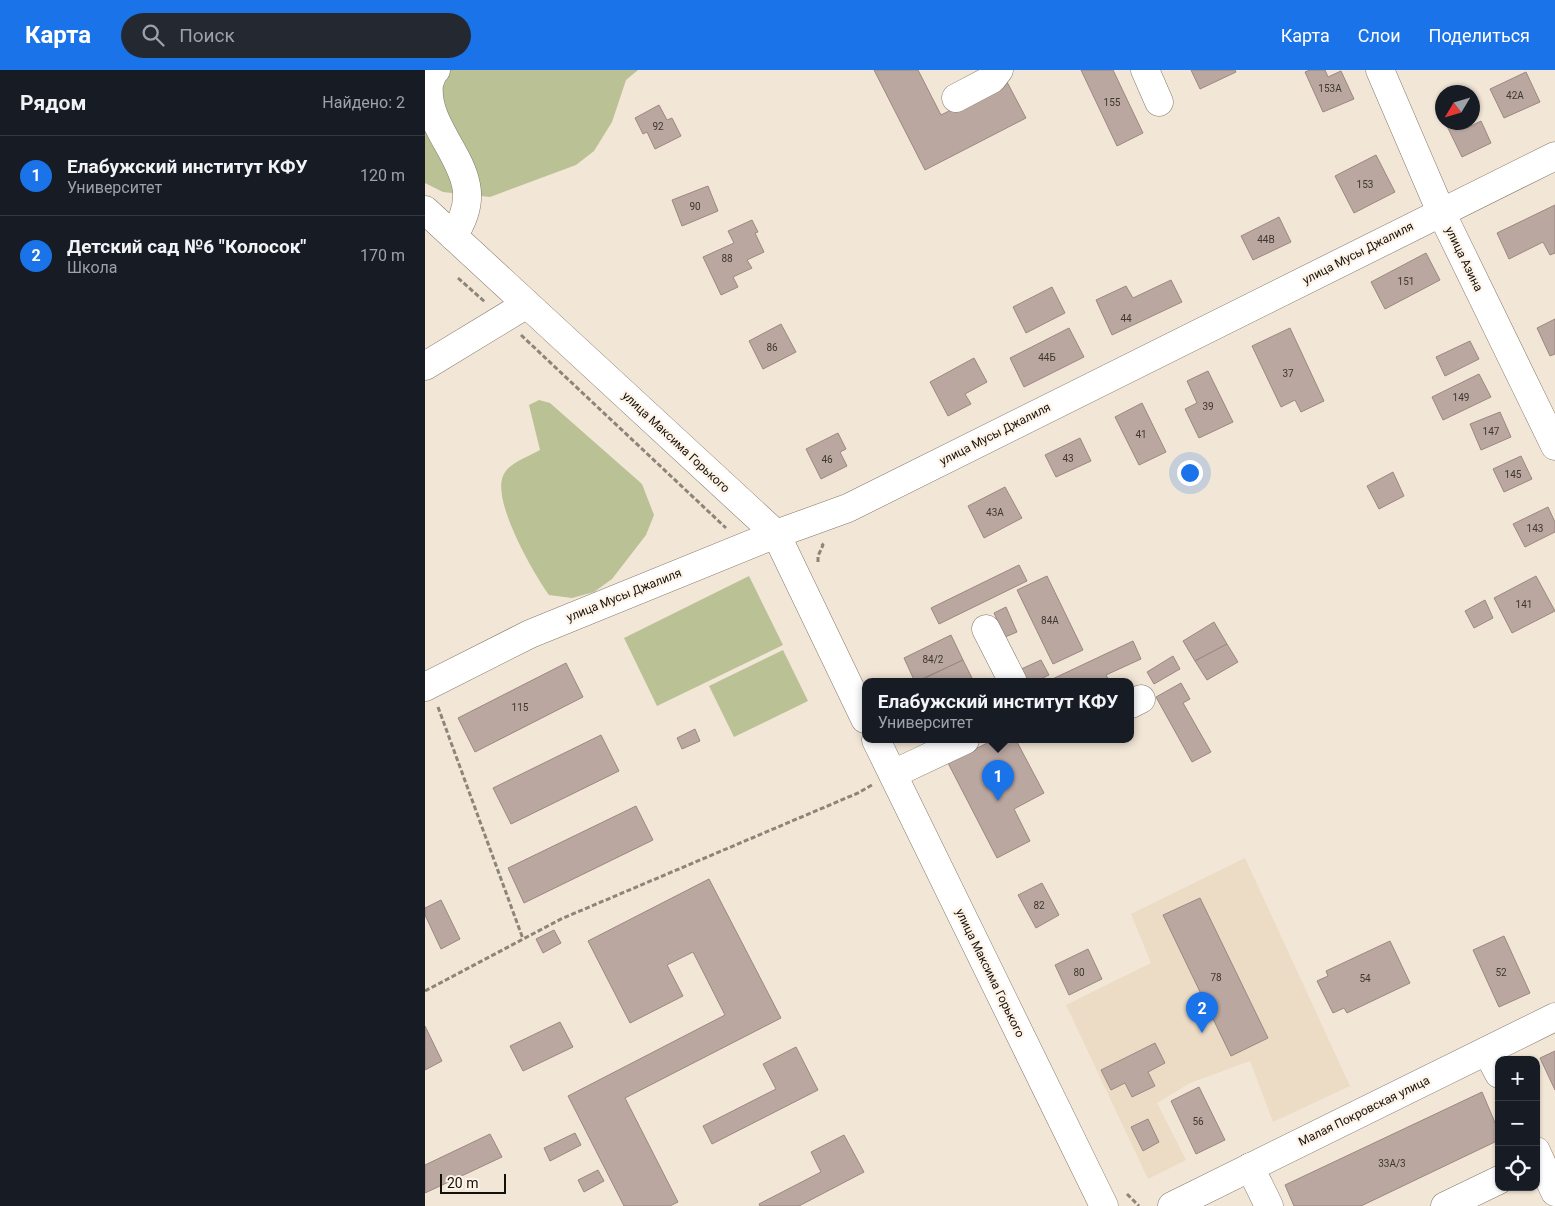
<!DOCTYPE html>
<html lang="ru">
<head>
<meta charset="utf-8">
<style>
	:root { --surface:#171b24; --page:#242831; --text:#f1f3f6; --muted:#9ea1a6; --line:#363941; --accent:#1a73e8 }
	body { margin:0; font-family:Roboto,sans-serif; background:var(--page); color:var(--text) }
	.controls { position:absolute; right:15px; bottom:15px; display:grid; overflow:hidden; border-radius:10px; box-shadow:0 1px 4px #0004 }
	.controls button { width:45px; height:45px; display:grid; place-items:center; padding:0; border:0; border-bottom:1px solid var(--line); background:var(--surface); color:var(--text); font:25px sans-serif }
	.compass { position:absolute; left:1010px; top:15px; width:45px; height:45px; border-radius:50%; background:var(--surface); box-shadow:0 1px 4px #0004; rotate:232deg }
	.scale { position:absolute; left:15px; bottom:12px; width:66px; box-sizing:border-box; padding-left:5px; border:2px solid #14100b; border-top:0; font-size:14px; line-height:18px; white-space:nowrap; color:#14100b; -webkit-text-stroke:4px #fef3e7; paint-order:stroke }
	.you { position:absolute; left:764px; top:402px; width:18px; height:18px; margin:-12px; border:4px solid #fff; border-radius:50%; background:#1a73e8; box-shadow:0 0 0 8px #1a73e833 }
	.badge { display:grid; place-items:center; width:32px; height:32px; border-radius:50%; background:var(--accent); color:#fff; font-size:16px; font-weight:700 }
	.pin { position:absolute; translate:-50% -41px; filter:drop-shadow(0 1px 2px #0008) }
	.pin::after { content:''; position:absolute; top:26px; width:18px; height:15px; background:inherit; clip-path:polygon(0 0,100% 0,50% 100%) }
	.popup { position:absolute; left:437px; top:608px; width:272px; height:65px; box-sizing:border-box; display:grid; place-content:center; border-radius:10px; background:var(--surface); filter:drop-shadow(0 1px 4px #0005); font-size:16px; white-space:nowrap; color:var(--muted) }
	.popup b { font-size:19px; color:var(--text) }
	.popup::after { content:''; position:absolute; left:50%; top:100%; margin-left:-10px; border:10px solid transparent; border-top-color:var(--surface) }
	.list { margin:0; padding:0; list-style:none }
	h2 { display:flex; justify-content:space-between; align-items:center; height:65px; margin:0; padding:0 20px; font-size:21px }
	h2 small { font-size:16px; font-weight:400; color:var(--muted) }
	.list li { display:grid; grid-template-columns:32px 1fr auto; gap:15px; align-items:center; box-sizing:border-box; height:80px; padding:0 20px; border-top:1px solid var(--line) }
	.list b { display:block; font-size:19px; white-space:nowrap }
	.list p { margin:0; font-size:16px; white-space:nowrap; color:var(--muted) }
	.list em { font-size:16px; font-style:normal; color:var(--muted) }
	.icon { flex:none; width:28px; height:28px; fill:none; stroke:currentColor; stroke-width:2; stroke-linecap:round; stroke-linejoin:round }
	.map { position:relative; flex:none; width:1130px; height:1136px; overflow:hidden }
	header { display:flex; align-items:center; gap:30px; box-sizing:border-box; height:70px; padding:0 25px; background:var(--accent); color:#fff }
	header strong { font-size:24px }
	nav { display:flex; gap:28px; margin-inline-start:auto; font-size:18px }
	.search { width:350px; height:45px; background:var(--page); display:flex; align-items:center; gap:12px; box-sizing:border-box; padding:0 18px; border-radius:28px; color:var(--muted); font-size:19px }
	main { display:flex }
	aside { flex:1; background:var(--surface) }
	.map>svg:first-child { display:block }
</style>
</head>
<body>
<header>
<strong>Карта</strong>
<div class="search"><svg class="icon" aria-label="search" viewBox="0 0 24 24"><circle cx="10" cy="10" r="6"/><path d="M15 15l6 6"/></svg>Поиск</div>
<nav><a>Карта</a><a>Слои</a><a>Поделиться</a></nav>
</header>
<main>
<aside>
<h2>Рядом<small>Найдено: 2</small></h2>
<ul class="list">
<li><span class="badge">1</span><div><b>Елабужский институт КФУ</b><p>Университет</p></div><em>120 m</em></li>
<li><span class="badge">2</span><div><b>Детский сад №6 &quot;Колосок&quot;</b><p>Школа</p></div><em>170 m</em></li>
</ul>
</aside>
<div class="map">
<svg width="1130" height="1136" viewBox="0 0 1130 1136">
	<rect width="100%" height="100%" fill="#f2e6d6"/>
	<polygon fill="#ecdbc5" points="820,788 925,1016 848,1052 825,991 765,1013 732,1033 761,1090 723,1109 641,935 726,893 706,844"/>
	<g fill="#bac195">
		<polygon points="0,0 213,0 201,10 187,52 169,81 151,95 65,127 18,122 0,113"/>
		<path d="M114 330 125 333 217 414 229 445 221 465 187 509 169 522 147 528 124 525C109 504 67 432 78 406 83 393 103 387 115 380L104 335Z"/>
		<polygon points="324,506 358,575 232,636 199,568"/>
		<polygon points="358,580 383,631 309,667 284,616"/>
	</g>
	<g fill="#baa7a0" stroke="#9b8881">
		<polygon points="449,0 493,0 516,45 582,12 601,48 500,100"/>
		<polygon points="656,0 688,0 718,63 692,76"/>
		<polygon points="766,0 810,0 811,2 775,19"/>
		<polygon points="885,0 900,0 903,7 916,1 929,29 898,42 880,2"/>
		<polygon points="1101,2 1115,32 1079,48 1065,19"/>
		<polygon points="234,35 242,50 247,48 256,66 230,79 222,62 218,64 210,48"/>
		<polygon points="1018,36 1018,47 1013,38"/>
		<polygon points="1056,51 1066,73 1037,87 1020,52 1039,52 1042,58"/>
		<polygon points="951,85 970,122 929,143 910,106"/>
		<polygon points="283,116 293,141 257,156 247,130"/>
		<polygon points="1130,135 1130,183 1125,185 1118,172 1084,189 1072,163"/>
		<polygon points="854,147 866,172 828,190 816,166"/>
		<polygon points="327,150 333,162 330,163 339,182 322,190 327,198 308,207 313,217 296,225 278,187 309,173 303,161"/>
		<polygon points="1001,183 1015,210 960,239 946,212"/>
		<polygon points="746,210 757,232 687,265 671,230 701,216 708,228"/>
		<polygon points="627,217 640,243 601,263 588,237"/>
		<polygon points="1130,249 1130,284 1125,286 1112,258"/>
		<polygon points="356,254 371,282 338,299 324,271"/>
		<polygon points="644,258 659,287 599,317 585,288"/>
		<polygon points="865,258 899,331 876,342 870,330 856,337 827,276"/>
		<polygon points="1045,271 1054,289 1020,306 1011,287"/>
		<polygon points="549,288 562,312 540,324 546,334 523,346 505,312"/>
		<polygon points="783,301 808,352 774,368 760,339 772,333 762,311"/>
		<polygon points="1054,304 1066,327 1018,350 1007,327"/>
		<polygon points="717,333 741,382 714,395 690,347"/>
		<polygon points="1075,342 1086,367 1056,380 1045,354"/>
		<polygon points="413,363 421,379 415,382 422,396 396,409 381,379"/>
		<polygon points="655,368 666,391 631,407 620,385"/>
		<polygon points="1096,386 1107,409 1079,422 1068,399"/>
		<polygon points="968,402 979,426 954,439 942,416"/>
		<polygon points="580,417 597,448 559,468 543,436"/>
		<polygon points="1123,437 1130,452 1130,462 1100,477 1088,454"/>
		<polygon points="594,495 602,511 514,554 506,538"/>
		<polygon points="622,506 658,580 628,594 592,520"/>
		<polygon points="1111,506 1130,541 1087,563 1069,528"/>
		<polygon points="1060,530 1068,548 1049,558 1040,541"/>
		<polygon points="581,537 592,562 580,567 569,543"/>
		<polygon points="789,552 802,574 770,591 758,571"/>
		<polygon points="526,565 538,590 490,612 479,588"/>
		<polygon points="708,571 716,589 681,605 685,612 621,612"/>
		<polygon points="802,574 813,592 782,610 770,591"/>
		<polygon points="748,586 755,599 729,614 722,602"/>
		<polygon points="538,590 548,610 544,612 492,612"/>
		<polygon points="616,590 624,605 609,612 600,612 594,600"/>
		<polygon points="141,593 158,627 50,682 33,648"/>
		<polygon points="756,613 765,629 758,633 786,682 767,692 731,627"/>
		<polygon points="270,659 275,671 257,679 252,668"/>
		<polygon points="176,665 194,701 86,754 68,718"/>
		<polygon points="568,670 591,670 619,723 589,739 605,771 572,788 523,693"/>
		<polygon points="211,736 228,770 99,833 83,798"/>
		<polygon points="284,809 356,948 200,1028 253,1132 245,1136 199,1136 143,1026 300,945 268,882 242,895 258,926 205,953 163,871"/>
		<polygon points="617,813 634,845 611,858 593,825"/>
		<polygon points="775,828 843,968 806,986 738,845"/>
		<polygon points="16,830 35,869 16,879 0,845 0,838"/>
		<polygon points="129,860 136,873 118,883 111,869"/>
		<polygon points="1079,866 1105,923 1074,937 1048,880"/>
		<polygon points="965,871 985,913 922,943 919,938 908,943 892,911 903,906 901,901"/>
		<polygon points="663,879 677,909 644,925 630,895"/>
		<polygon points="135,952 148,977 98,1001 85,976"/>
		<polygon points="0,956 17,991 0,1000"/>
		<polygon points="730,973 740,993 723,1002 730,1016 707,1027 700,1013 686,1020 676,1000"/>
		<polygon points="371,977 393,1020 287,1074 278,1056 351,1019 338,994"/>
		<polygon points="1130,981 1130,1020 1115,988"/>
		<polygon points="774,1017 800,1070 771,1084 746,1031"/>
		<polygon points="1057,1022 1074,1062 1074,1070 936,1136 869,1136 860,1115"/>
		<polygon points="723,1049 734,1072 718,1081 706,1057"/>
		<polygon points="150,1063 156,1075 125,1091 119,1078"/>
		<polygon points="65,1064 77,1087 0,1123 0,1095"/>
		<polygon points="419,1065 439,1102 374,1136 335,1136 334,1134 396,1102 386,1082"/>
		<polygon points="173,1100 179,1111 159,1122 153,1110"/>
	</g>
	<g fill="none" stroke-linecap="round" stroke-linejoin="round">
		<defs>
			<g id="minor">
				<path d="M11 0C7 4 6 8 4 14 0 52 34 80 41 115 45 134 38 151 28 166"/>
				<polyline points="720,0 734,32"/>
				<polyline points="955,0 1016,142 1130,376"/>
				<polyline points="531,28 567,9 574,0"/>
				<polyline points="0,140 351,464 440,649"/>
				<polyline points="0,296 102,234"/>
				<polyline points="561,559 588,612"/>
				<polyline points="0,617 105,564 351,464 423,438 1130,86"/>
				<polyline points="706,634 716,629"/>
				<polyline points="451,670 679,1136"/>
				<polyline points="468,704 540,670"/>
				<polyline points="1062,981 1074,1004"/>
				<polyline points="1111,1081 1130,1122"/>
				<polyline points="825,1097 844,1136"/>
				<polyline points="747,1136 1130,947"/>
				<polyline points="1020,1136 1074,1110"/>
			</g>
		</defs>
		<use href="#minor" stroke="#84786a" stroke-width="29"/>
		<g stroke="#8d857a" stroke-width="3" stroke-dasharray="5 2.5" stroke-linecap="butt">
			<polyline points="33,208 60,232"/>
			<polyline points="96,265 301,458"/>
			<polyline points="393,492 393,486 398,475 396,473"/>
			<polyline points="13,637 98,869"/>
			<polyline points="0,921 136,849 433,723 447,715"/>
			<polyline points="702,1124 714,1136"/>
		</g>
		<use href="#minor" stroke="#fff" stroke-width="28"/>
	</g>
	<g text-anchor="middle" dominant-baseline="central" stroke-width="4.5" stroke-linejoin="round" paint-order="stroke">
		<g font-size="10" fill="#3e3630">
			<text x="905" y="18">153А</text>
			<text x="1090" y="25">42А</text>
			<text x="687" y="32">155</text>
			<text x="233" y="56">92</text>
			<text x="940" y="114">153</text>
			<text x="270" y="136">90</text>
			<text x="841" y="169">44В</text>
			<text x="302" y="188">88</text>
			<text x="981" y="211">151</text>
			<text x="701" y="248">44</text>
			<text x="347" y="277">86</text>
			<text x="622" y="287">44Б</text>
			<text x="863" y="303">37</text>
			<text x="1036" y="327">149</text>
			<text x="783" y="336">39</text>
			<text x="1066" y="361">147</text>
			<text x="716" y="364">41</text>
			<text x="643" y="388">43</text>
			<text x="402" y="389">46</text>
			<text x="1088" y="404">145</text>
			<text x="570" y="442">43А</text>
			<text x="1110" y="458">143</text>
			<text x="1099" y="534">141</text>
			<text x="625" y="550">84А</text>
			<text x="508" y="589">84/2</text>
			<text x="95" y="637">115</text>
			<text x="614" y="835">82</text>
			<text x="654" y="902">80</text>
			<text x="1076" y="902">52</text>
			<text x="791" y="907">78</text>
			<text x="940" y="908">54</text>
			<text x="773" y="1051">56</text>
			<text x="967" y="1093">33А/3</text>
		</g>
		<g font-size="12" fill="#14100b" stroke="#fef3e7">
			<text transform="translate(933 183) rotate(-27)">улица Мусы Джалиля</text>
			<text transform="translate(1039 189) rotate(64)">улица Азина</text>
			<text transform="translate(570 364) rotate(-27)">улица Мусы Джалиля</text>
			<text transform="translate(251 372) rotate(43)">улица Максима Горького</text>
			<text transform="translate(199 525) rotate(-22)">улица Мусы Джалиля</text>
			<text transform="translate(565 903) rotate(64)">улица Максима Горького</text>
			<text transform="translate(939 1041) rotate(-26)">Малая Покровская улица</text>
		</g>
	</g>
</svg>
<div class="controls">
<button>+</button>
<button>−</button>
<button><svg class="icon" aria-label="locate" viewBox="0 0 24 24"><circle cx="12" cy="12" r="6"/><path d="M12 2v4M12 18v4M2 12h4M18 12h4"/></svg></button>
</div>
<svg class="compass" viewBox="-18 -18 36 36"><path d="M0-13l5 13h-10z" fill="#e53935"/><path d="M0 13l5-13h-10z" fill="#9ea1a6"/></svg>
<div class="scale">20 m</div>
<div class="you"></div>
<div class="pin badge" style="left:573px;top:731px">1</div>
<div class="popup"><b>Елабужский институт КФУ</b>Университет</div>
<div class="pin badge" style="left:777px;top:963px">2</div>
</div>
</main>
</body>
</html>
